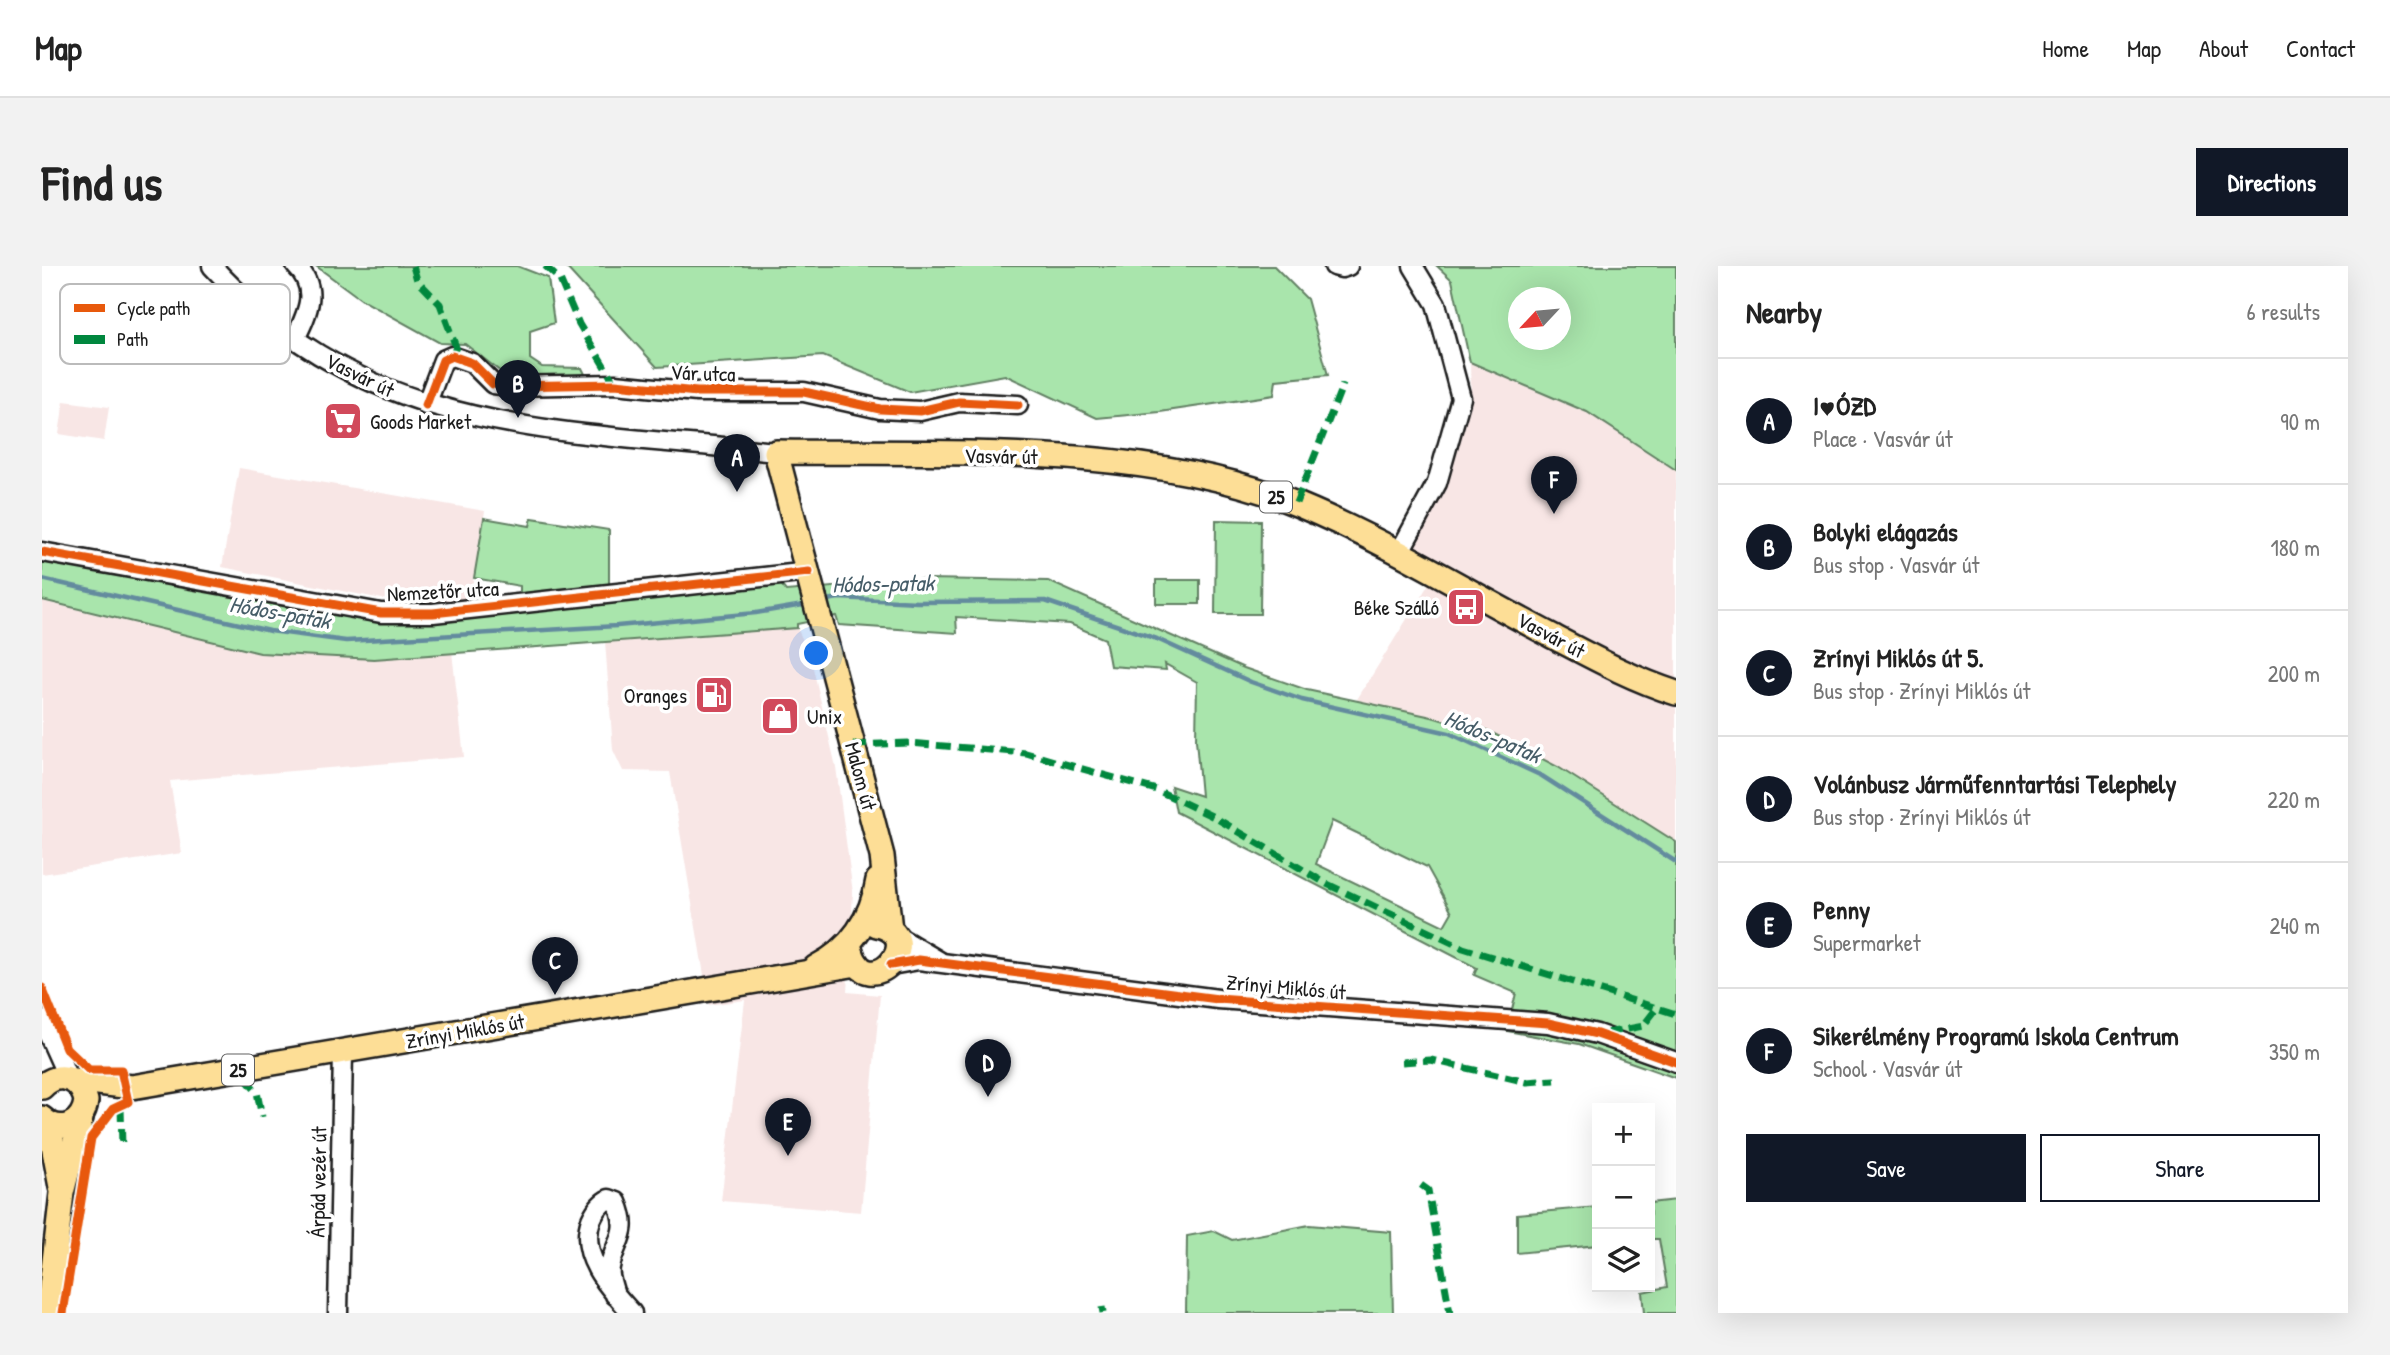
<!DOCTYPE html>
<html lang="en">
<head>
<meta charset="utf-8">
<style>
	:root { --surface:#fff; --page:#f2f2f2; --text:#222; --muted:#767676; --line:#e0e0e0; --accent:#111827 }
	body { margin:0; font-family:"Patrick Hand",sans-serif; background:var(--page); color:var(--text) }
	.controls { position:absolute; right:21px; bottom:21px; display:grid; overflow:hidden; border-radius:0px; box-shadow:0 7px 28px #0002 }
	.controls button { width:63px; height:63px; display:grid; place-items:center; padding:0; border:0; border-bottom:2px solid var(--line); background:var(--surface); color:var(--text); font:35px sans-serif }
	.compass { position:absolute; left:1466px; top:21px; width:63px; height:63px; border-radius:50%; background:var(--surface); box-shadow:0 7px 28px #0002; rotate:244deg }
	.you { position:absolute; left:775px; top:388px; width:24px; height:24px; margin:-18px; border:5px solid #fff; border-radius:50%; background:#1a73e8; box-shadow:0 0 0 10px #1a73e833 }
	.badge { display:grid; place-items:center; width:46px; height:46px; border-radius:50%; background:var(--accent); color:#fff; font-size:23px; font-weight:700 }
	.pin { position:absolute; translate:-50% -58px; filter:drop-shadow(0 2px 4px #0008) }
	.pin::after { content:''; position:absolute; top:37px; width:24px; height:21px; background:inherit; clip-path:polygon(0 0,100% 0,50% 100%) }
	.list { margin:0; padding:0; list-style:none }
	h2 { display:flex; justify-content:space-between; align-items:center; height:91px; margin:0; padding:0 28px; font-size:30px }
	h2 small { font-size:23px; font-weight:400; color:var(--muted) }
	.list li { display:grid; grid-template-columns:46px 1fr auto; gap:21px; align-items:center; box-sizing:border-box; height:126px; padding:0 28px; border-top:2px solid var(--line) }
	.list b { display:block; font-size:26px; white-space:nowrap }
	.list p { margin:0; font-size:23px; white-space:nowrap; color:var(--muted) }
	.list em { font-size:23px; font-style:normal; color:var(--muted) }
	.actions { display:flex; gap:14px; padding:21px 28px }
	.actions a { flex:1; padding:16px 0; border:2px solid var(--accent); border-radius:0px; text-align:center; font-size:24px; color:var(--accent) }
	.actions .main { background:var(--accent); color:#fff }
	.icon { flex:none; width:38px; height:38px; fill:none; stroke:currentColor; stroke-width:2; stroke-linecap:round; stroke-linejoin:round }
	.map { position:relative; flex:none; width:1634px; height:1047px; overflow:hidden; border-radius:0px }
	header { display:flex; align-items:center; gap:42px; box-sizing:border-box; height:98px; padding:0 35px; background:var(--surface); border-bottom:2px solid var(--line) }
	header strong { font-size:33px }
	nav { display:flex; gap:38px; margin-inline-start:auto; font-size:24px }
	.intro { display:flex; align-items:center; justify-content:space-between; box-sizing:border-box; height:168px; padding:0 42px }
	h1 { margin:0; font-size:49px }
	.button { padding:18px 32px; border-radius:0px; background:var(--accent); color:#fff; font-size:24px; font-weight:700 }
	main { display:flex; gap:42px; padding:0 42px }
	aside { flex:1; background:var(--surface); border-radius:0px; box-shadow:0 7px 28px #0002 }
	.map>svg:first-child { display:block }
</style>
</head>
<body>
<header>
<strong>Map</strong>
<nav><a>Home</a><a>Map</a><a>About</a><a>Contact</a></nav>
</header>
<div class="intro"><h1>Find us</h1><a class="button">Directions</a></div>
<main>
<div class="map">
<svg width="1634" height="1047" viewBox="0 0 1634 1047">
	<rect width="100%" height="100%" fill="#fff"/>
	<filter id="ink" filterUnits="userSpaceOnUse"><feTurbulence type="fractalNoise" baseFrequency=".0143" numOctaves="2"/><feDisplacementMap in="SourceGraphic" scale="14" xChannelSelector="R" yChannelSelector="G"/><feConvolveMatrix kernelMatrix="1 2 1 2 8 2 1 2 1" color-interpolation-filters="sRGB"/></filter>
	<g filter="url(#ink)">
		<g fill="#f8e6e5">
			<polygon points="1428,96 1545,146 1634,204 1634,576 1516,501 1439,461 1437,465 1314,435 1388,316 1362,300 1404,220 1429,137"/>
			<polygon points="22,135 67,141 62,175 17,168"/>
			<polygon points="197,202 443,245 428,334 396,337 340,333 180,301"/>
			<polygon points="0,335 218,387 332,393 410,386 422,491 128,515 140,587 0,608"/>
			<polygon points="755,362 768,389 794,501 811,627 805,726 838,729 819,946 679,935 703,734 667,739 628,506 581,505 571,484 563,375"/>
		</g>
		<g fill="#a9e5ac" stroke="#628064" stroke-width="2" fill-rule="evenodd">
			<polygon points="274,0 475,0 506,12 512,57 488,65 488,93 500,101 540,102 545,112 468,113 423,78 398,77 320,34"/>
			<polygon points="523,0 1232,0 1265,33 1286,109 1234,114 1232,129 1118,146 1055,152 963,109 868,126 781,90 615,101"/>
			<path d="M1395 0H1634V204L1545 146 1428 96 1410 14ZM1476 32H1518V74H1476Z"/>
			<polygon points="442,252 488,260 490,252 567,264 567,318 478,328 478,320 432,312"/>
			<polygon points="1174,254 1219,255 1218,348 1173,348"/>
			<path d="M0 292 333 354 403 355 737 316 744 325 885 313 1006 315 1202 402 1265 424 1390 451 1436 465 1439 461 1516 501 1634 576V812L1537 778 1465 765 1474 727 1432 709 1435 702 1134 546 1129 520 1159 530 1154 474 1155 416 1123 398 1124 404 1068 400 1063 373 1028 358 914 351 915 367 797 359 794 350 755 358V362L332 393 218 387 0 334ZM1290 555 1385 601 1410 646 1402 660 1274 598Z"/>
			<rect x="1114" y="314" width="44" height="24"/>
			<polygon points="1634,934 1634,1047 1602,1047 1600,1026 1625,1021 1617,973 1608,973 1608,937"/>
			<polygon points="1555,941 1555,979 1475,987 1475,948"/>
			<polygon points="1267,959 1349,966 1351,1047 1144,1047 1145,970 1172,965 1190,974"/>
		</g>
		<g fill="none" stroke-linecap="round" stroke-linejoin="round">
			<g stroke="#648b9e" stroke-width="4.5">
				<polyline points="0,313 228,365 304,375 575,360 714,347 767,338"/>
				<polyline points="779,335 797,332 875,336 1003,335 1115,373 1209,416 1260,434 1407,467 1500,510 1634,596"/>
			</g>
			<defs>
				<g id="minor">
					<path d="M170 0C327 172 520 164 734 186"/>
					<polyline points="1292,0 1300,2 1306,0"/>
					<path d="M253 73C265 48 278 23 254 0"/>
					<polyline points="384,139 401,94 410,90 430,97 451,118 468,120 573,118 655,126 762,126 838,143 878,145 917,136 976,139"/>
					<polyline points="0,286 339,347 391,347 767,306"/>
					<polyline points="1357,287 1395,217 1419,132 1394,38 1371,0"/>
					<polyline points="853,669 897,695"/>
					<polyline points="849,699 877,694 1176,733 1506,757 1555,768 1634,796"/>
					<polyline points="0,754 26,812"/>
					<path d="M573 1029C571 1020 566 1010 568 1001 573 974 589 968 575 936L567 933C558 937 553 945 549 954 536 990 568 1023 590 1047"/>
					<polyline points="296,1047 301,786"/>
				</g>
				<g id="major">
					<path d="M848 664 840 590 734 186C896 188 1106 176 1257 239 1344 275 1426 326 1510 370 1550 391 1590 413 1634 427"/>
					<path d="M809 685C826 741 889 670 835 659"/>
					<path d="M774 701C809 684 830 652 836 614"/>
					<polyline points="31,814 90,821 815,698"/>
					<path d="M0 821C17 804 39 812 44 835 41 859 18 869 0 852"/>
					<polyline points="7,858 19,921"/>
					<polyline points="6,1047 20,927 39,852"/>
				</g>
			</defs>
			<use href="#minor" stroke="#1c1c1c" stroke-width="23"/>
			<use href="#major" stroke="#1c1c1c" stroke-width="28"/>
			<use href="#minor" stroke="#fff" stroke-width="18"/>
			<use href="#major" stroke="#fdde96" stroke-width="23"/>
			<g stroke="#00873e" stroke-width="7" stroke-dasharray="14 7" stroke-linecap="butt">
				<polyline points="371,0 375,14 398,38 414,81 410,90"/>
				<polyline points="503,0 518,14 537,58 573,118"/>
				<polyline points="1254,237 1301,118"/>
				<polyline points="811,479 867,477 984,487 1115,524 1172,551 1285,618 1421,682 1634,748"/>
				<polyline points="1565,767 1601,760 1615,742"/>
				<polyline points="1360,796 1389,794 1485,816 1513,814"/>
				<polyline points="203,812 215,826 220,851"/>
				<polyline points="79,841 80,881"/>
				<polyline points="1379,919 1386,924 1408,1047"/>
				<polyline points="1060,1041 1061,1047"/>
			</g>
			<defs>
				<g id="cycleway">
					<polyline points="384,139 401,94 410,90 430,97 451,118 468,120 573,118 655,126 762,126 838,143 878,145 917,136 976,139"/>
					<polyline points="0,286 339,347 391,347 767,306"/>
					<polyline points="849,699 877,694 1176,733 1506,757 1555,768 1634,796"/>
					<polyline points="0,722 24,782 47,804 79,804 86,836 71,843 49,872 21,1047"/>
				</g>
			</defs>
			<use href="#cycleway" stroke="#fff" stroke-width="13"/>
			<use href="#cycleway" stroke="#e8590c" stroke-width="9"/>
		</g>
	</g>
	<defs>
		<symbol id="supermarket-square" viewBox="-11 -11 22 22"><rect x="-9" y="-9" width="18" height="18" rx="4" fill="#d1495b" stroke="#fff"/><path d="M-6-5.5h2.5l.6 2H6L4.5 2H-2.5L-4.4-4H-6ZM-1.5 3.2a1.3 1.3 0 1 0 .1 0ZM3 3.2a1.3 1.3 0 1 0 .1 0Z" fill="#fff"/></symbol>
		<symbol id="bus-square" viewBox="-11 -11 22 22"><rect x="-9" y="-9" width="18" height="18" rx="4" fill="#d1495b" stroke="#fff"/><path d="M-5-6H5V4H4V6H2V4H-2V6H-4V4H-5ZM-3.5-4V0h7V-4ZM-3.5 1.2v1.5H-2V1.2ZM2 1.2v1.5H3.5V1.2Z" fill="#fff"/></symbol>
		<symbol id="fuel-square" viewBox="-11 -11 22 22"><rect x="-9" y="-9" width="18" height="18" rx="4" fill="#d1495b" stroke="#fff"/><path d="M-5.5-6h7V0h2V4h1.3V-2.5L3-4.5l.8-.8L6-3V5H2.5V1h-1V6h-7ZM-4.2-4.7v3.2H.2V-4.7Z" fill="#fff"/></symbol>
		<symbol id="shop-square" viewBox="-11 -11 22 22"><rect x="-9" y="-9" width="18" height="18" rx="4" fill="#d1495b" stroke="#fff"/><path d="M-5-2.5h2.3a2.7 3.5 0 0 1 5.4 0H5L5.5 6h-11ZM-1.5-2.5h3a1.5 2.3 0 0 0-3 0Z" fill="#fff"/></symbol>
	</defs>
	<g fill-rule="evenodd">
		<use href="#supermarket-square" x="279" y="133" width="44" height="44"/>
		<use href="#bus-square" x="1402" y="319" width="44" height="44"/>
		<use href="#fuel-square" x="650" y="407" width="44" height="44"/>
		<use href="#shop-square" x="716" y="428" width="44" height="44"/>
	</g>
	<g text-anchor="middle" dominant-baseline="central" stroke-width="7" stroke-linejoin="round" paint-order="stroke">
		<g fill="#fff" stroke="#606060" stroke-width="2">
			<rect x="1218" y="215.5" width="32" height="31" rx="5"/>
			<rect x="180" y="788.5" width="32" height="31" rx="5"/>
		</g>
		<g font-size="19" font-weight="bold" fill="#1c1c1c">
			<text x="1234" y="231">25</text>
			<text x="196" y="804">25</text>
		</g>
		<g font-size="21" fill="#1c1c1c" stroke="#fff">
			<text transform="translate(661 107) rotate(2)">Vár utca</text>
			<text transform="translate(318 109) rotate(26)">Vasvár út</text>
			<text transform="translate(959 190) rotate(1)">Vasvár út</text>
			<text transform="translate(401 325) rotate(-3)">Nemzetőr utca</text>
			<text transform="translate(1509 369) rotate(28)">Vasvár út</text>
			<text transform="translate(819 510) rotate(75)">Malom út</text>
			<text transform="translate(1244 721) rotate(5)">Zrínyi Miklós út</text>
			<text transform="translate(423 765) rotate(-10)">Zrínyi Miklós út</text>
			<text transform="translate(276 916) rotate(-89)">Árpád vezér út</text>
		</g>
		<g font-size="21" fill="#1c1c1c" stroke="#fff" text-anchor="start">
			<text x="328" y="155">Goods Market</text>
			<text x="1397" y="341" text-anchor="end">Béke Szálló</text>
			<text x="645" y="429" text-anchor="end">Oranges</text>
			<text x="765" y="450">Unix</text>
		</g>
		<g font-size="23" font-style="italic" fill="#465d68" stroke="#fff">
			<text transform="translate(841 317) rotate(-1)">Hódos-patak</text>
			<text transform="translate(238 346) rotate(10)">Hódos-patak</text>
			<text transform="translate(1451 470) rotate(23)">Hódos-patak</text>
		</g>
	</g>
	<rect x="18" y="18" width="230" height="80" rx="10" fill="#fff" stroke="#bbb" stroke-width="2"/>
	<rect x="32" y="38" width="31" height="8" fill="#e8590c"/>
	<rect x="32" y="69" width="31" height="9" fill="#00873e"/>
	<g font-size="19" fill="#1c1c1c">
		<text x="75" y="49">Cycle path</text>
		<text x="75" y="80">Path</text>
	</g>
</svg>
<div class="controls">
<button>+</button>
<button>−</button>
<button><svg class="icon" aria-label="layers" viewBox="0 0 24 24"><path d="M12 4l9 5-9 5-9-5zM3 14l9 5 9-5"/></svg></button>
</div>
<svg class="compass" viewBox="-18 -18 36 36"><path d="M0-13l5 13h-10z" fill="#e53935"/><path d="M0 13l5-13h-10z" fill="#767676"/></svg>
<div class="you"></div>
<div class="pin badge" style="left:695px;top:226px">A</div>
<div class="pin badge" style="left:476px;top:152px">B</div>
<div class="pin badge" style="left:513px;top:729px">C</div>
<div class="pin badge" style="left:946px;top:831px">D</div>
<div class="pin badge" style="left:746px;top:890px">E</div>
<div class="pin badge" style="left:1512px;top:248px">F</div>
</div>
<aside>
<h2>Nearby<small>6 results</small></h2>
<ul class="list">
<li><span class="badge">A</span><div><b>I♥ÓZD</b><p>Place · Vasvár út</p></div><em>90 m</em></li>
<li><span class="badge">B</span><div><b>Bolyki elágazás</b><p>Bus stop · Vasvár út</p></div><em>180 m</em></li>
<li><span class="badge">C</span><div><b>Zrínyi Miklós út 5.</b><p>Bus stop · Zrínyi Miklós út</p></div><em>200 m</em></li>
<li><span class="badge">D</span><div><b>Volánbusz Járműfenntartási Telephely</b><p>Bus stop · Zrínyi Miklós út</p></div><em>220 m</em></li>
<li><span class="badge">E</span><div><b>Penny</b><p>Supermarket</p></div><em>240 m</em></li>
<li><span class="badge">F</span><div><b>Sikerélmény Programú Iskola Centrum</b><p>School · Vasvár út</p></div><em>350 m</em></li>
</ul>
<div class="actions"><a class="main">Save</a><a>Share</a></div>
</aside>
</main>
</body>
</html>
